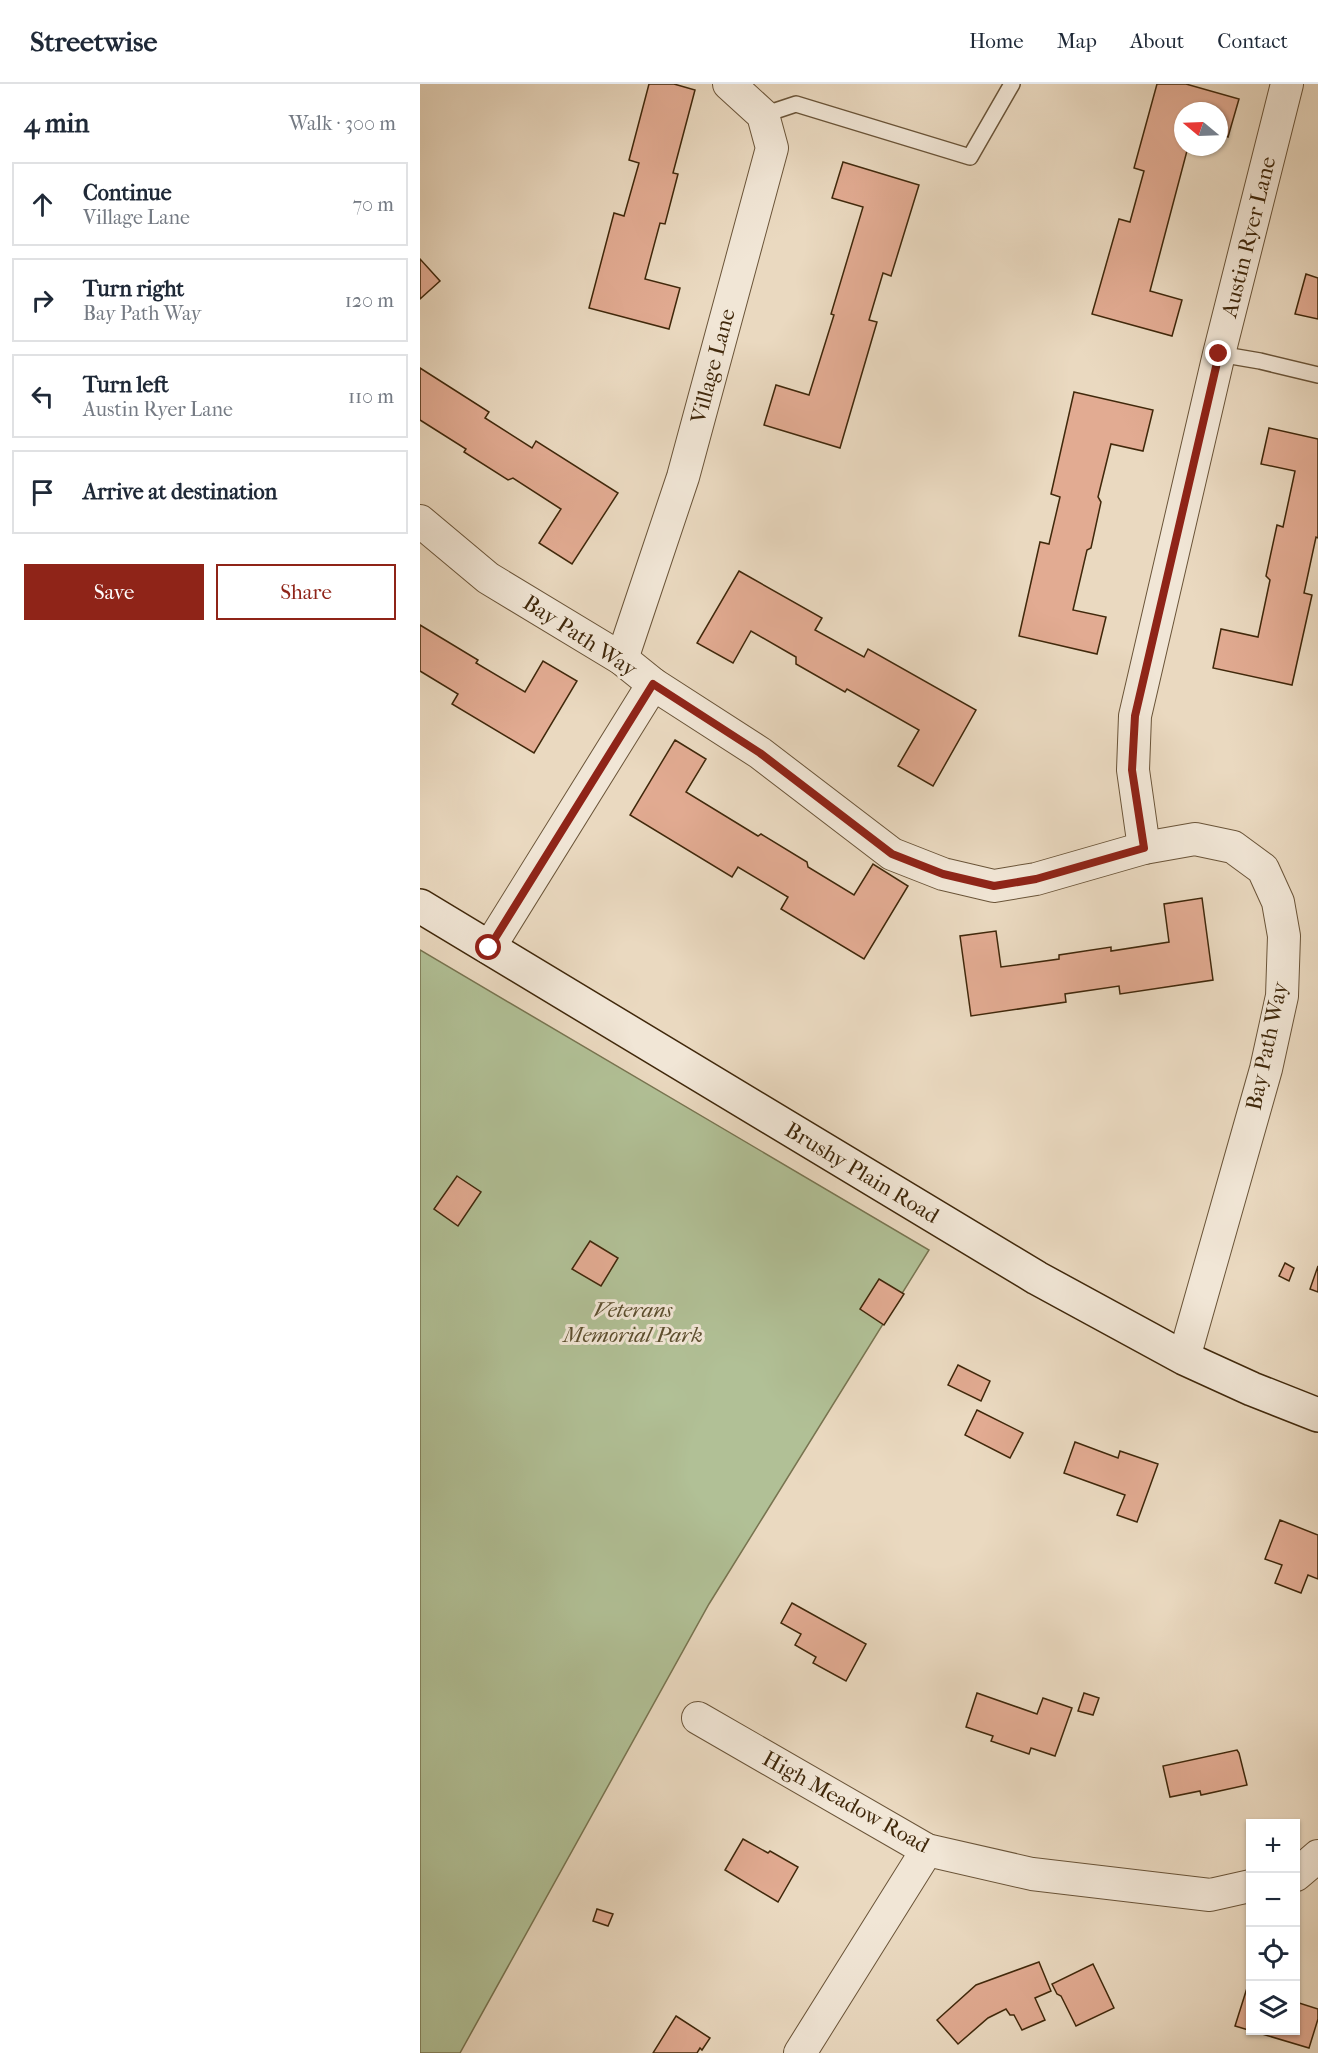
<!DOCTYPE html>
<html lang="en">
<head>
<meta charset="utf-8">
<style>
	:root { --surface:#fff; --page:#f2f2f3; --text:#1f2937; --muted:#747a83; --line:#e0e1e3; --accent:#8f2418 }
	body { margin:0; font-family:"IM FELL French Canon",serif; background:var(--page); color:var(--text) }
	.controls { position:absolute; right:18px; bottom:18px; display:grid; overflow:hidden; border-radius:0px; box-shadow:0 2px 4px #0004 }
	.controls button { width:54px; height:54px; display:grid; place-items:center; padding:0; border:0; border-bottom:2px solid var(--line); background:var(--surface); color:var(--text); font:30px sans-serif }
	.compass { position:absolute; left:754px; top:18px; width:54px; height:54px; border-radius:50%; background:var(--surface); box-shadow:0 2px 4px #0004; rotate:289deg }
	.stop { position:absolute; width:18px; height:18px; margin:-14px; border:4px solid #8f2418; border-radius:50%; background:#fff }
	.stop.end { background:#8f2418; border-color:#fff; box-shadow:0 2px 6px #0008 }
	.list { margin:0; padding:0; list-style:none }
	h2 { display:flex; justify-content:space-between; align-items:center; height:78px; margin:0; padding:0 24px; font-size:26px }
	h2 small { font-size:20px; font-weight:400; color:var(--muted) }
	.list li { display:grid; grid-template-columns:39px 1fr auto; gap:18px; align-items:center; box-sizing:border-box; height:84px; margin:0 12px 12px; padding:0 12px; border:2px solid var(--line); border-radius:0px }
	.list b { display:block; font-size:22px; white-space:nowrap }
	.list p { margin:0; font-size:20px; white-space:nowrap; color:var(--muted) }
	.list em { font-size:20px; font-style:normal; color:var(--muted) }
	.actions { display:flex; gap:12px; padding:18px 24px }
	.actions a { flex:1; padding:14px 0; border:2px solid var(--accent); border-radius:0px; text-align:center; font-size:21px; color:var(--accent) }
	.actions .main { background:var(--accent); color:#fff }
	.icon { flex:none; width:33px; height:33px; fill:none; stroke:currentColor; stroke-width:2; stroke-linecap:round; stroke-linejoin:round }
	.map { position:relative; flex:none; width:898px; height:1969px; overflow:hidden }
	header { display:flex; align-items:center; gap:36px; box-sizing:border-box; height:84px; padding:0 30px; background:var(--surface); border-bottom:2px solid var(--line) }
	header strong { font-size:28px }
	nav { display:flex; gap:33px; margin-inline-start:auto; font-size:21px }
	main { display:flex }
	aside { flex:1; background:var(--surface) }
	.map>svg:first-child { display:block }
</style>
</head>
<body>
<header>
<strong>Streetwise</strong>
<nav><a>Home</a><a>Map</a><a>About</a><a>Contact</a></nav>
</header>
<main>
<aside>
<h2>4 min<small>Walk · 300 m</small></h2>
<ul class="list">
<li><svg class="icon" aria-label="ahead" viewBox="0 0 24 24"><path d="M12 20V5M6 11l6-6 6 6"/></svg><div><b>Continue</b><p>Village Lane</p></div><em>70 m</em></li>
<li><svg class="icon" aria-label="right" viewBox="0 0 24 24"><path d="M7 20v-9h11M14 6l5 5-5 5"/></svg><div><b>Turn right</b><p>Bay Path Way</p></div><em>120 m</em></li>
<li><svg class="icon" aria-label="left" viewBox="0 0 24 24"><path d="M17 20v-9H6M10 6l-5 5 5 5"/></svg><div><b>Turn left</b><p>Austin Ryer Lane</p></div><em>110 m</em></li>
<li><svg class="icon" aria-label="arrive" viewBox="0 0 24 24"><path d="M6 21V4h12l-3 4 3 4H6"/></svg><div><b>Arrive at destination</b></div></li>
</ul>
<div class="actions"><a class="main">Save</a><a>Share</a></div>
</aside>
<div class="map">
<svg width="898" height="1969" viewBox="0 0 898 1969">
	<rect width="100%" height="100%" fill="#ead9c0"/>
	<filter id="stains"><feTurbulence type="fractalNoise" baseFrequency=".00333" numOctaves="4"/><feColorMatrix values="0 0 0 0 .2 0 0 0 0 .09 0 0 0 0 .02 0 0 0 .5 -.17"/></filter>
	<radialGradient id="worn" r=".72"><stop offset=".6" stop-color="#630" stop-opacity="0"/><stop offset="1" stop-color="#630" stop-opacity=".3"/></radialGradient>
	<polygon fill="#b1c096" stroke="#787450" stroke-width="1.5" points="0,866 509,1166 289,1520 40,1969 0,1969"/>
	<g fill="#e2ab92" stroke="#40280b" stroke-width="1.5">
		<polygon points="229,0 254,0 275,6 253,89 258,90 245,140 240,139 225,195 260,204 249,245 169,224 194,129 204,132 219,79 209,76"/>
		<polygon points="737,0 766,0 819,15 808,53 799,50 799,27 763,27 763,63 768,63 730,207 762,216 752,252 672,230 699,135 710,138 724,87 714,84"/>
		<polygon points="423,78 499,101 471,192 463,189 449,236 457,238 420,364 344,341 356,301 389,311 414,231 411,230 443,123 412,114"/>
		<polygon points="0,175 20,197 0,215"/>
		<polygon points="886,190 898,194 898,235 875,230"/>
		<polygon points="0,284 69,328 65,334 112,364 116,357 198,409 152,480 119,459 141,425 93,394 88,396 44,368 46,365 0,336"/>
		<polygon points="654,308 733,326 723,367 691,360 678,413 681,418 671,464 667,466 653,526 686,533 677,570 599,552 620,458 629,460 640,413 631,410"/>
		<polygon points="849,344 898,355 898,454 896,453 884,509 892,511 872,601 793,584 801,545 838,553 850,496 846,492 857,441 863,443 875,387 841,380"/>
		<polygon points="319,487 402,534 395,546 444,573 448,565 556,626 513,702 478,682 499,646 427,605 425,608 376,580 376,573 331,547 313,579 277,559"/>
		<polygon points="0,541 58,576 56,579 105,608 123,577 157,597 114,669 32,620 38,610 0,587"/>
		<polygon points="255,656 286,675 266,708 338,752 341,750 387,778 388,783 434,811 453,780 488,802 444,875 361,825 368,813 318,783 312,793 210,731"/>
		<polygon points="782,814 793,896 700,910 699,902 645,910 646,918 551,932 540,852 576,847 581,883 639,875 639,871 691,863 691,867 749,858 744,820"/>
		<polygon points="37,1092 61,1108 38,1142 14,1125"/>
		<polygon points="170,1157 198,1174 181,1202 152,1185"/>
		<polygon points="865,1179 874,1184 869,1197 859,1192"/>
		<polygon points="898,1182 898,1208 890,1205"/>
		<polygon points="459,1195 484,1210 464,1241 440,1225"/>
		<polygon points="538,1281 570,1297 561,1317 528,1301"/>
		<polygon points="557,1326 603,1349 590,1374 545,1351"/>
		<polygon points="655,1358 698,1374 700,1367 738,1380 717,1438 697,1431 705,1411 644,1389"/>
		<polygon points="860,1436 898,1451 898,1495 888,1491 881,1509 855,1499 862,1481 845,1475"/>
		<polygon points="372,1519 446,1560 426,1597 393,1579 396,1573 375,1561 381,1550 361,1539"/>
		<polygon points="557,1609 617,1630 623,1614 652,1624 635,1672 611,1664 609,1670 571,1657 573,1652 546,1643"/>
		<polygon points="664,1609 679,1614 673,1631 658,1627"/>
		<polygon points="817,1666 819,1669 827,1701 781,1711 780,1707 750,1713 743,1682"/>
		<polygon points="323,1755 348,1769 350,1767 378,1783 358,1818 305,1786"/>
		<polygon points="177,1825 193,1830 188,1842 173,1837"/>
		<polygon points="619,1878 631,1907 615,1914 625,1936 602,1946 594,1931 590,1931 586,1925 568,1934 538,1960 517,1936 556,1901"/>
		<polygon points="673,1880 694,1924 656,1942 641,1912 637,1910 632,1900"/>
		<polygon points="827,1904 830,1905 830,1946 876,1946 876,1918 898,1925 898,1935 889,1964 815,1942"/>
		<polygon points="256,1932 290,1954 282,1966 280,1964 277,1969 233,1969"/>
	</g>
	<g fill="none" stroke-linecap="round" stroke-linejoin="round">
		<defs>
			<g id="service">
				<polyline points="343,31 376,20 550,73 592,0"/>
				<polyline points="799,270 840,277 898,291"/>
			</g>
			<g id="minor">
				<polyline points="0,437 68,494 202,575 233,600 340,669 472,770 523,790 574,802 616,795 724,764 775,755 813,763 843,785 858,818 864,852 862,912 846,985 764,1274"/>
				<polyline points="202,575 263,393 352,64 343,31 309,0"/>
				<polyline points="724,764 713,686 715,632 799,270 867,0"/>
				<polyline points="69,864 233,600"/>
				<polyline points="278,1634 507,1766 612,1790 790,1811 830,1802"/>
				<polyline points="876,1791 898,1772"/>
				<polyline points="380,1969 507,1766"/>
			</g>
			<polyline id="secondary" points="0,822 617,1194 764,1274 832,1305 898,1331"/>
		</defs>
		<use href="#service" stroke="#6a5438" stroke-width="18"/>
		<use href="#minor" stroke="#6a5438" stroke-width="34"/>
		<use href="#secondary" stroke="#40280b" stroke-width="36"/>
		<use href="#service" stroke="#f1e6d6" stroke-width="15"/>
		<use href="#minor" stroke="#f1e6d6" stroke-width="32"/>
		<use href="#secondary" stroke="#f1e6d6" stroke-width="33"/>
	</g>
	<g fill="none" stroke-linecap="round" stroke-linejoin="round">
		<polyline stroke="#8f2418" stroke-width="8" points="69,864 233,600 340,669 472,770 523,790 574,802 616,795 724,764 712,686 715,632 799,270"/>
	</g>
	<g text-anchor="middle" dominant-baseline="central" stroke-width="6" stroke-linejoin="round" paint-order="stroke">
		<g font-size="22" fill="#40280b" stroke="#f1e6d6">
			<text transform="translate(829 153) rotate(-76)">Austin Ryer Lane</text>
			<text transform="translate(293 282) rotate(-75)">Village Lane</text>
			<text transform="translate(160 552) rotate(33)">Bay Path Way</text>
			<text transform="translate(847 962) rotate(-78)">Bay Path Way</text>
			<text transform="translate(442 1089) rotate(31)">Brushy Plain Road</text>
			<text transform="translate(426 1718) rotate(29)">High Meadow Road</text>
		</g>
		<g font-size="22" font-style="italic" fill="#5c4e2e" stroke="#f1e6d6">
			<text x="213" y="1226">Veterans<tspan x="213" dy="25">Memorial Park</tspan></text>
		</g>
	</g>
	<rect width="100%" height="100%" filter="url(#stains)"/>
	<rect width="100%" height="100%" fill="url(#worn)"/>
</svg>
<div class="controls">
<button>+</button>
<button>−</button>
<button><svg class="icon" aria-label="locate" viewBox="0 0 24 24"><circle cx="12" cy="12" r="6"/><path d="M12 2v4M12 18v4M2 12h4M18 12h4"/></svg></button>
<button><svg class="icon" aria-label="layers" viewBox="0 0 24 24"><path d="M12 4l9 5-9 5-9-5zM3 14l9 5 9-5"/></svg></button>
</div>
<svg class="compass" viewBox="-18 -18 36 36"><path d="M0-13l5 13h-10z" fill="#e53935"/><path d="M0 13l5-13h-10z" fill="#747a83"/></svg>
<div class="stop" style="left:69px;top:864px"></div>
<div class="stop end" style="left:799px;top:270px"></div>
</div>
</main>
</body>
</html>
